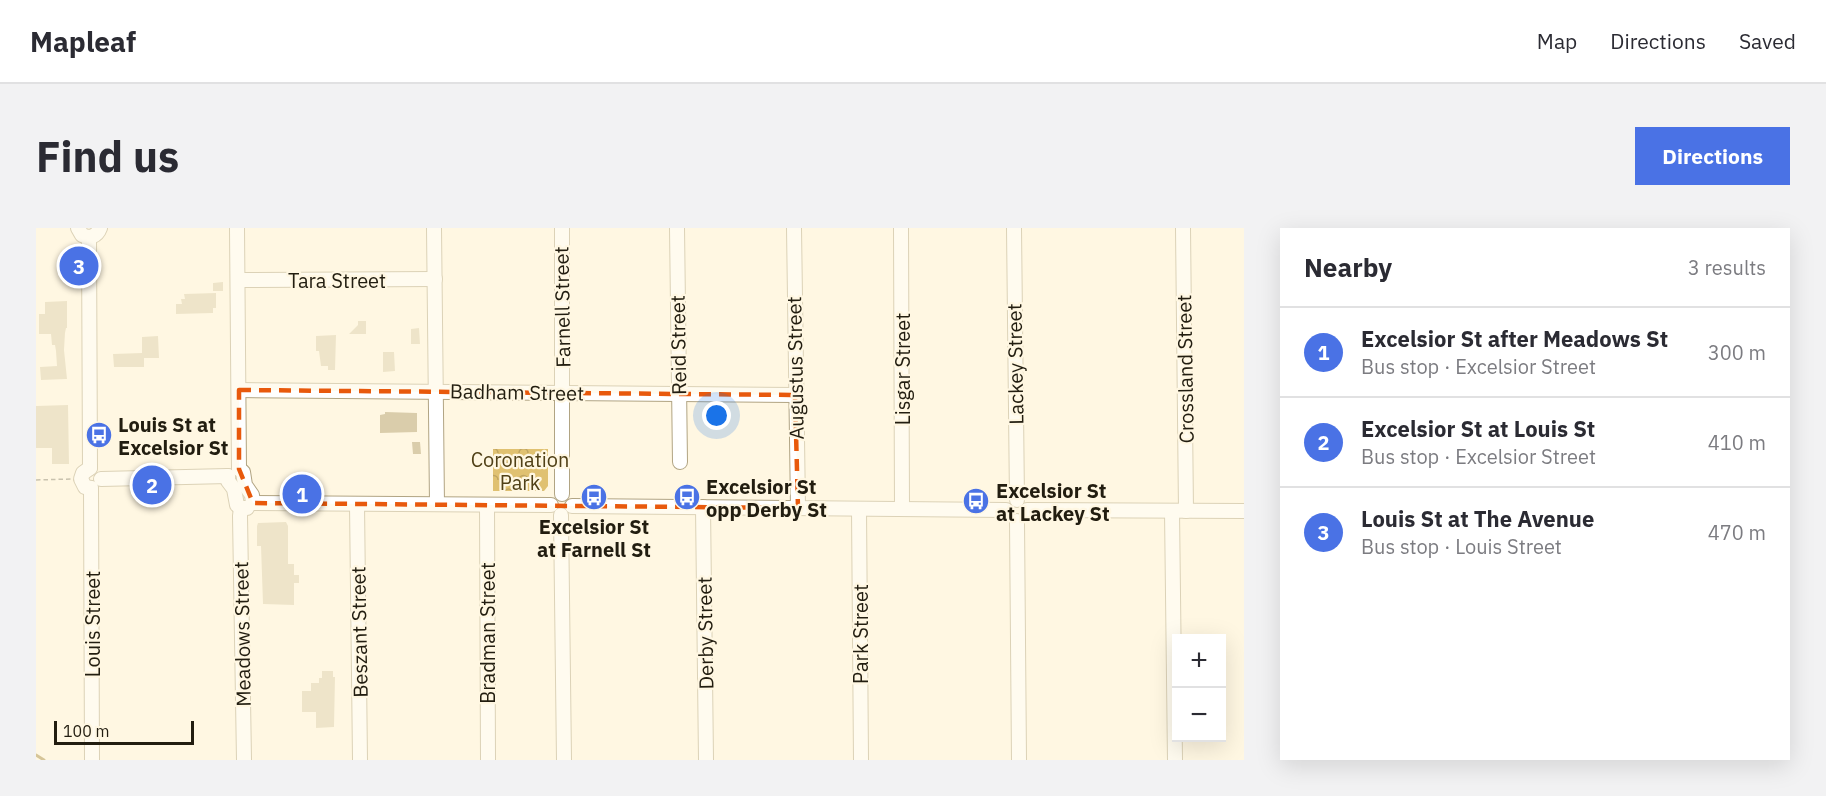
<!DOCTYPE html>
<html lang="en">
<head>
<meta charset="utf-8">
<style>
	:root { --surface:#fff; --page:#f2f2f3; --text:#2b2b33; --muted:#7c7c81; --line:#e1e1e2; --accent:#4a72e5 }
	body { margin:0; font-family:"IBM Plex Sans",sans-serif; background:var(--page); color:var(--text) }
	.controls { position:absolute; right:18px; bottom:18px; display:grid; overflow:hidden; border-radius:0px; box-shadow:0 6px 24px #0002 }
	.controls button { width:54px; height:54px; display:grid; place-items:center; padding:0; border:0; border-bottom:2px solid var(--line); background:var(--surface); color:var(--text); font:30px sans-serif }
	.scale { position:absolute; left:18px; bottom:15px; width:140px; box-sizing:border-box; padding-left:6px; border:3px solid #221d10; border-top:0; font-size:16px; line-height:21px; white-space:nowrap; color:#221d10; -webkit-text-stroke:4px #fff7e2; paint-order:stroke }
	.you { position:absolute; left:681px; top:188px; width:21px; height:21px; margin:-15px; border:4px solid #fff; border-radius:50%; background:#1a73e8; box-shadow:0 0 0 9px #1a73e833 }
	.badge { display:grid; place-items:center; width:39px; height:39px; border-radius:50%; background:var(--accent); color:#fff; font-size:20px; font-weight:700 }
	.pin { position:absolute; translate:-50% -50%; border:3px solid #fff; box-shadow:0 2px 6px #0006 }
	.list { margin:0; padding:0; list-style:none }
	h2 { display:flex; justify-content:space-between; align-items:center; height:78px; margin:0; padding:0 24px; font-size:26px }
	h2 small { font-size:20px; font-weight:400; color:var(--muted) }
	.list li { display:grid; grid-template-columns:39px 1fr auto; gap:18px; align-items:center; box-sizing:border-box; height:90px; padding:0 24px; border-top:2px solid var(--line) }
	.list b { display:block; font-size:22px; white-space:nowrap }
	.list p { margin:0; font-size:20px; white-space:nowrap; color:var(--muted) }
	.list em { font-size:20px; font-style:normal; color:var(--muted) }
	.map { position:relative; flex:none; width:1208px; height:532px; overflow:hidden; border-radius:0px }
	header { display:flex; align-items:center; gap:36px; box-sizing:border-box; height:84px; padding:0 30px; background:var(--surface); border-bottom:2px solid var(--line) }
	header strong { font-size:28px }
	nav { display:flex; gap:33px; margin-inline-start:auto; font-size:21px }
	.intro { display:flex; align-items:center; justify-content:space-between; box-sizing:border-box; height:144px; padding:0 36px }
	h1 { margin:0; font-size:42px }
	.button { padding:15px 27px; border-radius:0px; background:var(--accent); color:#fff; font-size:21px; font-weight:700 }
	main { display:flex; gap:36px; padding:0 36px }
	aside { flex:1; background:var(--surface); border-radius:0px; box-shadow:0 6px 24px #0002 }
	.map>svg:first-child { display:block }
</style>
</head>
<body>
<header>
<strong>Mapleaf</strong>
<nav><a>Map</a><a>Directions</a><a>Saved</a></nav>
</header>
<div class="intro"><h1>Find us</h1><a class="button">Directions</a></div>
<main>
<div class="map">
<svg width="1208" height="532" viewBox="0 0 1208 532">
	<defs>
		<pattern id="park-crowns" width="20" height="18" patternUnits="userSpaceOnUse" patternTransform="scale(1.5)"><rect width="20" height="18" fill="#e0c171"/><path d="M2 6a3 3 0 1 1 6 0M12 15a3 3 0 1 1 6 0" fill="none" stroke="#c0a561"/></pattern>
	</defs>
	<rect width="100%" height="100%" fill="#fff7e2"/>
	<polygon fill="url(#park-crowns)" points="457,221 512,221 512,258 508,263 457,263"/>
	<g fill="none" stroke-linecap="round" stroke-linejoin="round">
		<polyline stroke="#a4883e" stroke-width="3" points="0,527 8,532"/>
	</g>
	<g fill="#dacdab">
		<polygon points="187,54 187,63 177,63 177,55"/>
		<polygon points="180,65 180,80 177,80 177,85 140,86 140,76 146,76 145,71 149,71 148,66"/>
		<polygon points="31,73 31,100 30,100 29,105 28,122 31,151 5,152 4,139 21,138 20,123 19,117 16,117 15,106 3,106 3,86 9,86 9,74"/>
		<polygon points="322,93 330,93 330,106 313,106 322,97"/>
		<polygon points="383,100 384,116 375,116 375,101"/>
		<polygon points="300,107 299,142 292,142 292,138 285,138 283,123 280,123 280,108"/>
		<polygon points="122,108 123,130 108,130 108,139 78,139 77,126 106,125 106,109"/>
		<polygon points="347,124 358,124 359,143 347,144"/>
		<polygon points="32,177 33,236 16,236 16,220 0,220 0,178"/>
		<polygon points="349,184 381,185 381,204 344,205 344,187 349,186"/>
		<polygon points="376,214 384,214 385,226 377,226"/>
		<polygon points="250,294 252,298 252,336 258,336 258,347 263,347 263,355 258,355 258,377 227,376 225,318 221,318 221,298 222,295"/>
		<polygon points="286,443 297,443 297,449 299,449 298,499 280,500 280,484 266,484 266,463 275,463 275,455 283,455 283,450 286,450"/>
	</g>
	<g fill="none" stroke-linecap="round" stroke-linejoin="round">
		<defs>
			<g id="minor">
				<path d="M42 0 46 7C54 11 61 8 64 0"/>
				<polyline points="201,0 203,241"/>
				<polyline points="398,0 401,276"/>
				<polyline points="526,0 526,266"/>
				<polyline points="641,0 644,234"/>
				<polyline points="758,0 762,280"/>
				<polyline points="865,0 866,281"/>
				<polyline points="978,0 981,272"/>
				<polyline points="1147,0 1150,283"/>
				<polyline points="53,9 54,240"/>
				<polyline points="202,52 399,51"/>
				<polyline points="203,162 759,167"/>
				<polyline points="54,240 47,245 45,251 49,259 55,260"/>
				<polyline points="203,241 207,244 209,257 216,267 217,275"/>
				<polyline points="192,248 192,253 198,261 201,277 205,280 211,280"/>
				<polyline points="65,251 192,248"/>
				<polyline points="55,260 56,532"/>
				<polyline points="217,275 515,277"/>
				<polyline points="321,276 324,532"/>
				<polyline points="451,277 452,532"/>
				<polyline points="536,278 970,282"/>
				<polyline points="667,279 670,532"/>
				<polyline points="205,280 204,288 208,532"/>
				<polyline points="823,281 825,532"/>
				<polyline points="991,282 1208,283"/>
				<polyline points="1136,283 1139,532"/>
				<polyline points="525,287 528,532"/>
				<polyline points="981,293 983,532"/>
			</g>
		</defs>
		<use href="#minor" stroke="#b1a483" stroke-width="16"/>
		<polyline stroke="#888170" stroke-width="1.5" stroke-dasharray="4.5 3" stroke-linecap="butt" points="0,252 35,251"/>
		<use href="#minor" stroke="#fff" stroke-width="14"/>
	</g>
	<path d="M0 0H1208V532H0ZM203 162 759 167 762 280 217 275 203 241Z" fill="#fff7e2" fill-opacity=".55" fill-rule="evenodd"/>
	<path fill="none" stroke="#e8590c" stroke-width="4.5" stroke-dasharray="12 8" stroke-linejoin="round" d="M203 162 759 167 762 280 217 275 203 241Z"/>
	<defs>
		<symbol id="bus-disc" viewBox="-11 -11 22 22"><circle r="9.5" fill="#4a72e5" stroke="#fff7e2"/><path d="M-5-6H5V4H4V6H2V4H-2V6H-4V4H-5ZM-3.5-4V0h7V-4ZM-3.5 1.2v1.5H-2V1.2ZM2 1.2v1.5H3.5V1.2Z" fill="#fff"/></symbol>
	</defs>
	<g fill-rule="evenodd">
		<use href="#bus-disc" x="48" y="192" width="30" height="30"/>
		<use href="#bus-disc" x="543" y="254" width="30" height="30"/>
		<use href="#bus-disc" x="636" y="254" width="30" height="30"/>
		<use href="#bus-disc" x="925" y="258" width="30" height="30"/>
	</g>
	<g text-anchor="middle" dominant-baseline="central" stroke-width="4.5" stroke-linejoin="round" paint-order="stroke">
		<g font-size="20" fill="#221d10" stroke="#fff7e2">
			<text x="301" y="52">Tara Street</text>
			<text transform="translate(526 79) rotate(-91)">Farnell Street</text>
			<text transform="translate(642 117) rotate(-91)">Reid Street</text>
			<text transform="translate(979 136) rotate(-91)">Lackey Street</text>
			<text transform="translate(759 140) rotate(-91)">Augustus Street</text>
			<text transform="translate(866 141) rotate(-90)">Lisgar Street</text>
			<text transform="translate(1149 141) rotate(-91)">Crossland Street</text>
			<text transform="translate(481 164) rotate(1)">Badham Street</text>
			<text transform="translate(56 396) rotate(-90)">Louis Street</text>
			<text transform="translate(323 404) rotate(-91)">Beszant Street</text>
			<text transform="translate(451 405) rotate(-90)">Bradman Street</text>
			<text transform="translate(669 405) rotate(-91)">Derby Street</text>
			<text transform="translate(206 406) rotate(-91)">Meadows Street</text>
			<text transform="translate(824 406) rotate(-90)">Park Street</text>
		</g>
		<g font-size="20" font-weight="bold" fill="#221d10" stroke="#fff7e2" text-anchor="start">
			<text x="82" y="196">Louis St at<tspan x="82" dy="23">Excelsior St</tspan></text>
			<text x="670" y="258">Excelsior St<tspan x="670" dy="23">opp Derby St</tspan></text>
			<text x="960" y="262">Excelsior St<tspan x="960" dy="23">at Lackey St</tspan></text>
			<text x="558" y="298" text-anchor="middle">Excelsior St<tspan x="558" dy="23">at Farnell St</tspan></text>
		</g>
		<g font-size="20" fill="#504017" stroke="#fff7e2">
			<text x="484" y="231">Coronation<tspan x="484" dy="23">Park</tspan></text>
		</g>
	</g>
</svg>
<div class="controls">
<button>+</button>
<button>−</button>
</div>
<div class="scale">100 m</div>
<div class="you"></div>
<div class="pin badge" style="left:266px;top:266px">1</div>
<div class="pin badge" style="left:116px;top:257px">2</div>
<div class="pin badge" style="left:43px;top:38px">3</div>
</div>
<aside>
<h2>Nearby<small>3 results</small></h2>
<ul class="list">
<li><span class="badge">1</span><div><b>Excelsior St after Meadows St</b><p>Bus stop · Excelsior Street</p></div><em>300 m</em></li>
<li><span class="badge">2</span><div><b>Excelsior St at Louis St</b><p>Bus stop · Excelsior Street</p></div><em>410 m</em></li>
<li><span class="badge">3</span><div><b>Louis St at The Avenue</b><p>Bus stop · Louis Street</p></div><em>470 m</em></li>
</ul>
</aside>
</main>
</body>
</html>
